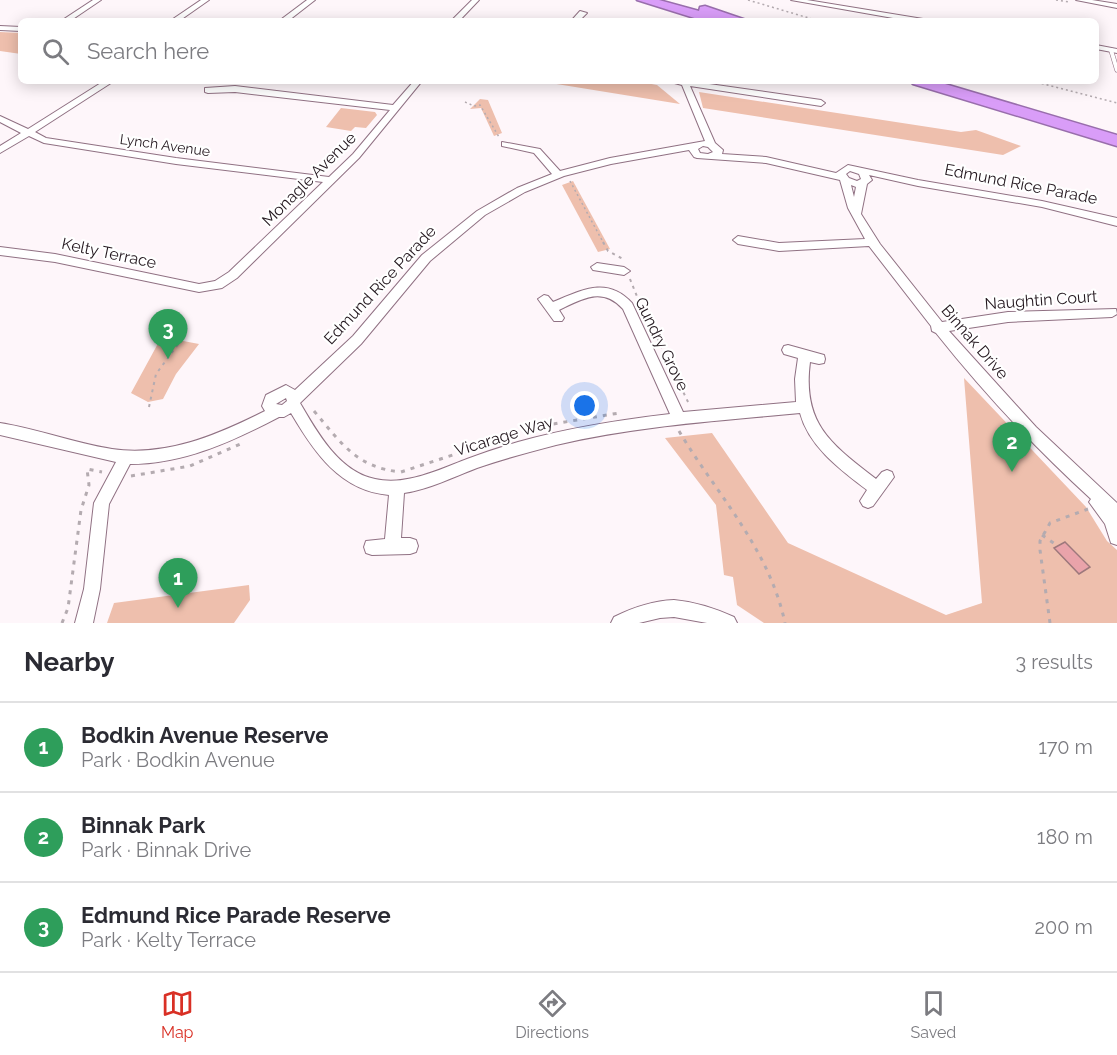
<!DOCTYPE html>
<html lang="en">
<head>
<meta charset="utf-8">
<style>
	:root { --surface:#fff; --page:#f7f7f7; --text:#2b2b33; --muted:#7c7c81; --line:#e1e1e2; --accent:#d93025 }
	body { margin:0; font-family:Raleway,sans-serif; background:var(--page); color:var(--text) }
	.you { position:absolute; left:585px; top:406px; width:21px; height:21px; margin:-15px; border:4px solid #fff; border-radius:50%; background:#1a73e8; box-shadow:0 0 0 9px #1a73e833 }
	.badge { display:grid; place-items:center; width:39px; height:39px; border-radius:50%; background:var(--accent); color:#fff; font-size:20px; font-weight:700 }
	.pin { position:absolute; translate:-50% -50px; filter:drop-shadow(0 2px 3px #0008) }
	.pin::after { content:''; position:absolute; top:32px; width:21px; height:18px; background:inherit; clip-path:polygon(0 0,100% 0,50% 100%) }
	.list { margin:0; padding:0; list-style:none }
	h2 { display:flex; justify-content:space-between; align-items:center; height:78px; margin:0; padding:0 24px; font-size:26px }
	h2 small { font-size:20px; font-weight:400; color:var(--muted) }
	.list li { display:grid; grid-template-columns:39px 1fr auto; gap:18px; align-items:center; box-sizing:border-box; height:90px; padding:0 24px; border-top:2px solid var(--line) }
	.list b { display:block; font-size:22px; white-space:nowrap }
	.list p { margin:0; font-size:20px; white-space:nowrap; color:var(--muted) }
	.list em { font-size:20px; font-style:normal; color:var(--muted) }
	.icon { flex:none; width:33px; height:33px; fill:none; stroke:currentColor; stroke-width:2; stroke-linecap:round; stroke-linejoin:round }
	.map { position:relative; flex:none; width:1117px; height:623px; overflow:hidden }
	.search { position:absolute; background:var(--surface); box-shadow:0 3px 15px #0003; left:18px; right:18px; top:18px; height:66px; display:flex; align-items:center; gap:15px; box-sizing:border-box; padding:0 21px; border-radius:9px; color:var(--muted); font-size:22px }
	.sheet { height:348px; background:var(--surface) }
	nav { display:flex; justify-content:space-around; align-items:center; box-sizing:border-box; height:84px; border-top:2px solid var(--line); background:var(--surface); font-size:16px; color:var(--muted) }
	nav a { display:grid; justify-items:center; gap:3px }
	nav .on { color:var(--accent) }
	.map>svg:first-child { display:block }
</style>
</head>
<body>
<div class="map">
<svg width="1117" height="623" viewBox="0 0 1117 623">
	<rect width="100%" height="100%" fill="#fef6fa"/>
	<g fill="#eebfad">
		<polygon points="0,32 21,33 21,54 0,51"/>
		<polygon points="538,81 635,81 657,85 680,104"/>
		<polygon points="699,92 961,132 976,130 1021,146 1003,155 703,108"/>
		<polygon points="480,99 488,100 502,133 494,136 481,108 470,109"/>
		<polygon points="341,108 375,112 377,115 366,128 355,127 351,131 326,127"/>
		<polygon points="573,181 610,249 598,252 562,185"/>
		<polygon points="181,334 178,340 199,344 176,374 163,399 148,402 131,393 161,338"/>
		<polygon points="964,378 1086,507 1107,541 1117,550 1117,623 764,623 737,605 733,577 724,575 716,505 665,438 712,433 788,543 946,615 982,603"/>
		<polygon points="249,585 250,600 234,623 107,623 114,603"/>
	</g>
	<polygon fill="#e9a3aa" stroke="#9d787c" stroke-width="1.5" points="1065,542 1090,567 1079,574 1054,548"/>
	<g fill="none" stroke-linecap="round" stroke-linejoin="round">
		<defs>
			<polyline id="lane" points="1111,50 1117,70"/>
			<g id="street">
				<polygon points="93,0 101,0 70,21 61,21"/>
				<polygon points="201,0 209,0 179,21 170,21"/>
				<polygon points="307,0 315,0 288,21 279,21"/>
				<polygon points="472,0 479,0 459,21 451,21"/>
				<polygon points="791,0 807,0 923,19 927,21 910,21"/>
				<polygon points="1076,0 1092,0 1117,4 1117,8"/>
				<polygon points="580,11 587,13 579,21 571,21"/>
				<polygon points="0,26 21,27 21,31 0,30"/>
				<polygon points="1096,45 1117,49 1117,53 1096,49"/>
				<polygon points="104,81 114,81 35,132 46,138 176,158 329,177 353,154 390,110 235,92 208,93 205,92 205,88 235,86 393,105 414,81 422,81 359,158 237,278 222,288 199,292 55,262 0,255 0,247 55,254 199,284 215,281 229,272 323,182 176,164 44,143 29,136 0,153 0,146 21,133 0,122 0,116 28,129"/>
				<path d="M667 81H688L821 100 825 103 821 106 690 86 715 143 723 150 722 154 766 157 836 173 848 165 918 180 1042 201 1117 218V226L1042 207 918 186 869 175 872 180 867 184 861 214 880 244 942 322 1008 312 1116 309 1117 314 1112 317 1008 322 949 331 1036 427 1117 503V545L1111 543 1105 524 1089 502 1091 499C1035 448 983 392 936 333L932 331 931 326 869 246 779 251 738 244 733 240 738 236 779 243 865 239 848 208 840 180 766 163 697 158 694 157 689 150 611 164 564 176 525 192 485 215 430 261 361 344 300 403C317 432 339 472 375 479 406 486 438 470 467 459 483 453 501 447 518 442 568 428 619 420 670 414L623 309C602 286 582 299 559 310L564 318 562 321H554L538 299 544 295 548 296 553 302C582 290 607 276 632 303L683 412 796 402 795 379 798 358 784 354 782 350 784 346 788 345 824 355 825 359 824 363 819 364 810 362C802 424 831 444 876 479L882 472 887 470 892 472 894 477 873 506 868 508 863 506 860 501 867 490C841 470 809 447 800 413 718 421 636 426 556 445 529 452 503 459 477 468 453 477 430 489 404 493L401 538H410L416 540 418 546 416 552 410 554 372 555 366 553 364 547 366 541 385 539 389 495C340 491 314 452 291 413L284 417H279C233 441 184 464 130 464L109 504 100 589 93 623H75L84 589 94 503 116 462 0 435V423C38 429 74 443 112 449 166 457 217 435 265 411L262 406 266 395 286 385 295 390 353 336 422 255 477 211 517 188 552 174 534 153 502 146V142L540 149 560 171 610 158 705 141 682 85ZM703 146 708 147 713 152 708 154 700 153 698 149ZM850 171 859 174 861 179 857 181 849 178 846 174ZM851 185 856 187 854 197ZM286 398 287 401 282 405 276 404Z"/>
				<polygon points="597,263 624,267 630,271 624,275 593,270 591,267"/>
				<path d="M674 600C696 602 714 608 734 617L737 623H707L674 617 660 618 639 623H611L614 617C634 607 652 601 674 600Z"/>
			</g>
			<g id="highway">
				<polygon points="637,0 659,0 699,11 700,7 705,6 749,21 704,21"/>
				<polygon points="910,81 935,81 1117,135 1117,146 913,84"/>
			</g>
		</defs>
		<use href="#lane" stroke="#907183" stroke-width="5"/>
		<use href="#street" stroke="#907183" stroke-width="2"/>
		<use href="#highway" stroke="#996eac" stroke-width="3"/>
		<g stroke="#b4abb0" stroke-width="1.5" stroke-dasharray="2 3" stroke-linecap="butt">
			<polyline points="748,0 819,21"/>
			<polyline points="1056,0 1070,2"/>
			<polyline points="1032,81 1117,103"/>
			<polyline points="465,102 474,106 480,105 499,137"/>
			<polyline points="570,181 604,244"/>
		</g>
		<g stroke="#b4abb0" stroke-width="2" stroke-dasharray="3 4.5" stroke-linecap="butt">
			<polyline points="603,242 608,251 623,259"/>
			<polyline points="630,279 638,299"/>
			<polyline points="651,325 689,404"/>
			<polyline points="149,407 156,374 179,343 183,328"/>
		</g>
		<g stroke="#b4abb0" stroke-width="3" stroke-dasharray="4 6" stroke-linecap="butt">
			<path d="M314 411C341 443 357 468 401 472L541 426 619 413"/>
			<path d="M679 431C717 495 769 548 785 623"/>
			<polyline points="131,476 190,466 245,442"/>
			<polyline points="1042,535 1058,546"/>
			<polyline points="62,623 68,608 81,510 89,485 87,469 102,472"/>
			<polyline points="1050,623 1040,550 1040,541 1050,523 1088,509"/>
		</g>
		<use href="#lane" stroke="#fff" stroke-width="4"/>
		<use href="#street" fill="#fff" fill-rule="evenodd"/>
		<use href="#highway" fill="#d99df8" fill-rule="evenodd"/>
	</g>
	<g text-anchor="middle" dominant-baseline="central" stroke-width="4.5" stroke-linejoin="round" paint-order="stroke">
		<g font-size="14" fill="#23171e" stroke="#fff">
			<text transform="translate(165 145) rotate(8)">Lynch Avenue</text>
		</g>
		<g font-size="16" fill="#23171e" stroke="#fff">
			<text transform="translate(309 179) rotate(-45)">Monagle Avenue</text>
			<text transform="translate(1021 184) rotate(11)">Edmund Rice Parade</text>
			<text transform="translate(109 253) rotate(12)">Kelty Terrace</text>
			<text transform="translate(380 285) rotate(-47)">Edmund Rice Parade</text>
			<text transform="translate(1041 300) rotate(-4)">Naughtin Court</text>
			<text transform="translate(975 342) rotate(49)">Binnak Drive</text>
			<text transform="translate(662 344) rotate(64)">Gundry Grove</text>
			<text transform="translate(504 436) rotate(-17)">Vicarage Way</text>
		</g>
	</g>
</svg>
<div class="you"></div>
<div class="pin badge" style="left:178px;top:608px;background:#2e9e5b">1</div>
<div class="pin badge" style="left:1012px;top:472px;background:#2e9e5b">2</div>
<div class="pin badge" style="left:168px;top:359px;background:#2e9e5b">3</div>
<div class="search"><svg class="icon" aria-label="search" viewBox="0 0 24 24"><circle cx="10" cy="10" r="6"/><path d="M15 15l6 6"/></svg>Search here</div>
</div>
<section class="sheet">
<h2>Nearby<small>3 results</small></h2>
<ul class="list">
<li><span class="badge" style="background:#2e9e5b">1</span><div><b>Bodkin Avenue Reserve</b><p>Park · Bodkin Avenue</p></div><em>170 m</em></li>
<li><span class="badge" style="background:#2e9e5b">2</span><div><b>Binnak Park</b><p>Park · Binnak Drive</p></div><em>180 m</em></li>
<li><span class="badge" style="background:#2e9e5b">3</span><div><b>Edmund Rice Parade Reserve</b><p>Park · Kelty Terrace</p></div><em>200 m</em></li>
</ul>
</section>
<nav>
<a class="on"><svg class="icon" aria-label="map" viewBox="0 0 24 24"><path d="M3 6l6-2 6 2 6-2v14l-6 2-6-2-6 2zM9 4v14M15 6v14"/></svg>Map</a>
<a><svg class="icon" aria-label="directions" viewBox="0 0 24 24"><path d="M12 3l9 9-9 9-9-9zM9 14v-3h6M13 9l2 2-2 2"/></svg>Directions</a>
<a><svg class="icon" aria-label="saved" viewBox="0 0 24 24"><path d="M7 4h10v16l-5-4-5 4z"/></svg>Saved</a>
</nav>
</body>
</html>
